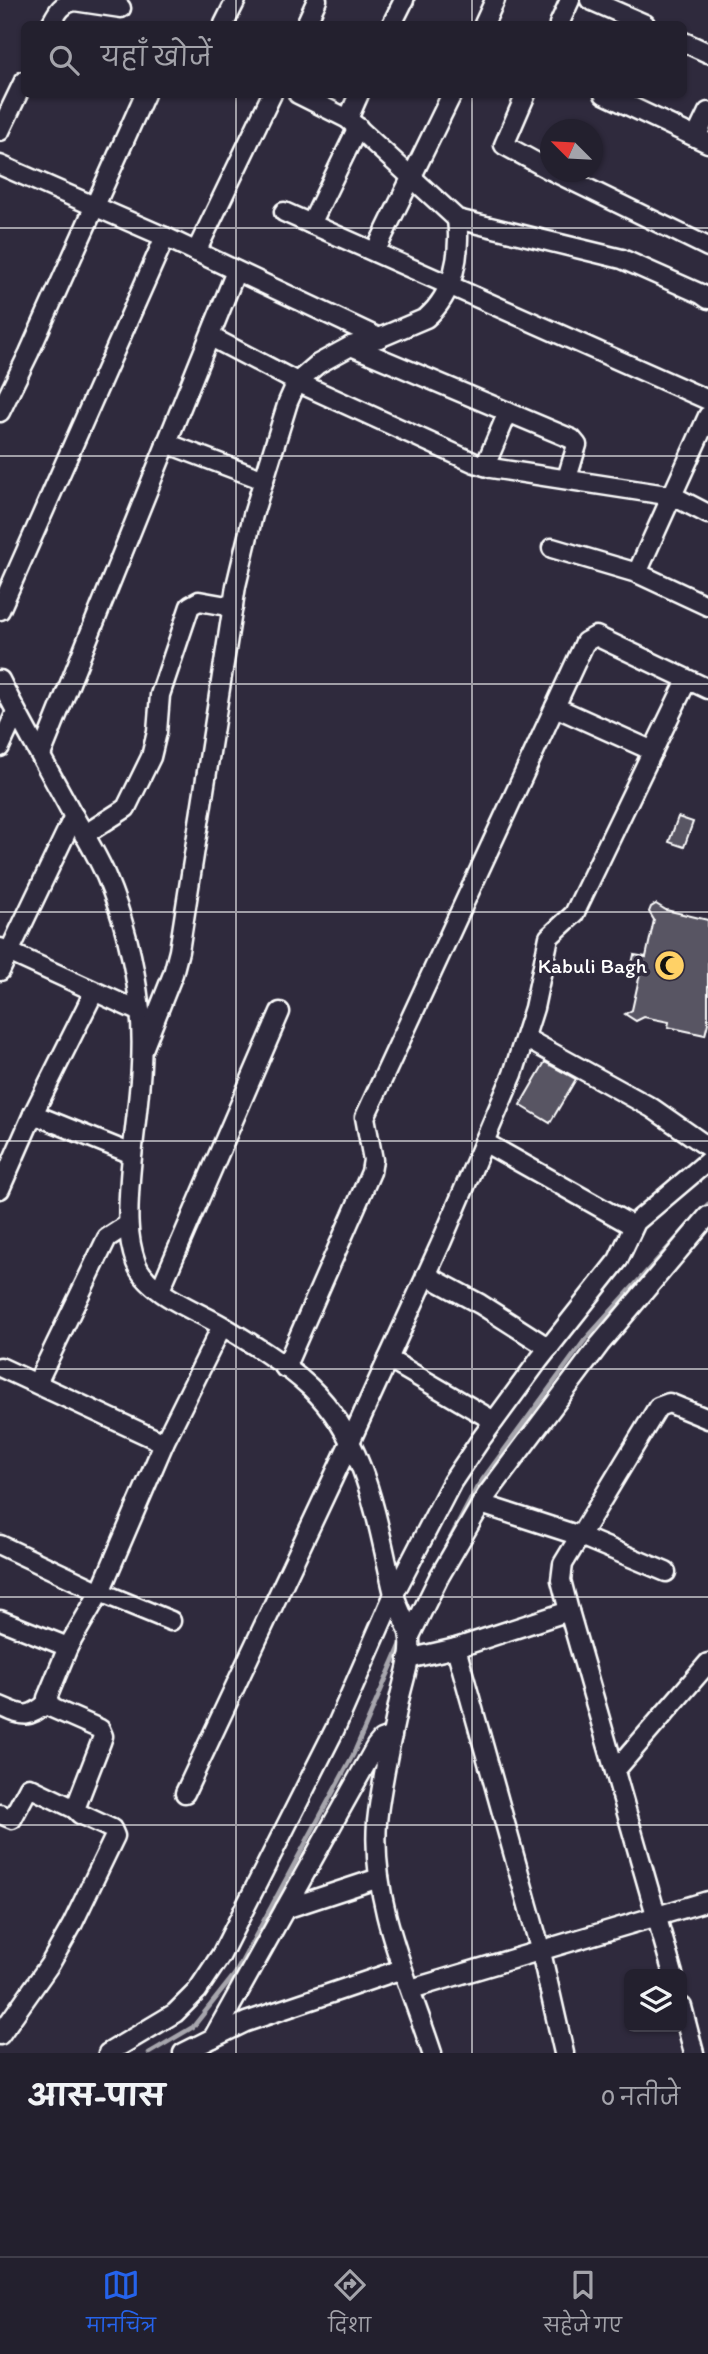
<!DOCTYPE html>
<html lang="hi">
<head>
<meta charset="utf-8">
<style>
	:root { --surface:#23202e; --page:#2f2d3a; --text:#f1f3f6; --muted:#a3a3aa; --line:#403e4a; --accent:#2563eb }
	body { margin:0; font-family:Itim,"Playpen Sans Deva",sans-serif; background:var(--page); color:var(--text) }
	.controls { position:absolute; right:21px; bottom:21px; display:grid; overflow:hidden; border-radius:10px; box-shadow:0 2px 5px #0004 }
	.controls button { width:63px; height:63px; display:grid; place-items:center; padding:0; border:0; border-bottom:2px solid var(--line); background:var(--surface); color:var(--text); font:35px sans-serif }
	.compass { position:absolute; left:540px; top:119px; width:63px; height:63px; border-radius:50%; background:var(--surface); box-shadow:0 2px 5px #0004; rotate:294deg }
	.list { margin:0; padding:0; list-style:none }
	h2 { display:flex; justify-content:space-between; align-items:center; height:91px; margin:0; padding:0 28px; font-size:30px }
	h2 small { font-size:23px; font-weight:400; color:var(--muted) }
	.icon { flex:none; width:38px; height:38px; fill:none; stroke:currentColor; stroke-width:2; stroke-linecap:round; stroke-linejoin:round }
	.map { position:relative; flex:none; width:708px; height:2053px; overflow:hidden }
	.search { position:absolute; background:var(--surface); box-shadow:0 2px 5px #0004; left:21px; right:21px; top:21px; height:77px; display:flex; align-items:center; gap:18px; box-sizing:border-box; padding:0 24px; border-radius:10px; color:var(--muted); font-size:26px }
	.sheet { height:203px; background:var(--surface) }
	nav { display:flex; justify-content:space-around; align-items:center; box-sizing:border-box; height:98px; border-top:2px solid var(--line); background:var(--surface); font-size:19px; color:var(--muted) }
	nav a { display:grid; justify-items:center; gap:4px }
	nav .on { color:var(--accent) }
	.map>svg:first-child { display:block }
</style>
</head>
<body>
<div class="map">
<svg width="708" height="2053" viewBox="0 0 708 2053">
	<rect width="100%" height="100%" fill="#2f2a3d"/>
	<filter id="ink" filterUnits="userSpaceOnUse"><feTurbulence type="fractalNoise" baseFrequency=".0143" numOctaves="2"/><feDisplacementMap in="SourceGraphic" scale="14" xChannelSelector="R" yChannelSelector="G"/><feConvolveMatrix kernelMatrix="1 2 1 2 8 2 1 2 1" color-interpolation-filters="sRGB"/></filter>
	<g filter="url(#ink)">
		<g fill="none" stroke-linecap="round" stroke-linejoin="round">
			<g stroke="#a7a6ad" stroke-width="4.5">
				<polyline points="699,1213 708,1204"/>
				<polyline points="430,1577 477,1487 584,1341 693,1220"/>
				<polyline points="149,2053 193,2027 235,1974 353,1755 404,1637"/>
			</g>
		</g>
		<g fill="#595564" stroke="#fff" stroke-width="2">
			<polygon points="678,817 693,822 684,847 669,842"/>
			<polygon points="656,904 666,910 708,920 708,1023 705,1035 668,1027 669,1022 644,1017 636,1021 625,1014 632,1010 640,974 630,972 634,955 646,957 654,920 649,912 651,907"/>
			<polygon points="545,1062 576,1079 550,1123 520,1105"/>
		</g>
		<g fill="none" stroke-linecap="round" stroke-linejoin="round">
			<defs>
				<g id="minor">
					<polyline points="590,0 645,24"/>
					<path d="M51 24C57 13 61 4 74 1L121 8"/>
					<polyline points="224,24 236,0"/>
					<polyline points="306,24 317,0"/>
					<polyline points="392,24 404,0"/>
					<polyline points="484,24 495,0"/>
					<polyline points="559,24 570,0"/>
					<polyline points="684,42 708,53"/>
					<polyline points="298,94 348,119 457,219 622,259 701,294 708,299"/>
					<polyline points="526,94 504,145 550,170"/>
					<polyline points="604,94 708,143"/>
					<polyline points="348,119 359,94"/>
					<polyline points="0,131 24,81"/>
					<polyline points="696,137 708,112"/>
					<polyline points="0,165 165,237 379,338"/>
					<polyline points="554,172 708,247"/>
					<polyline points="284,212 708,400"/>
					<polyline points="311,224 358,127"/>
					<polyline points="196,252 272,94"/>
					<polyline points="375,252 452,94"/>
					<polyline points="211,337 297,382 475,463 491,468 673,496 708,514"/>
					<polyline points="351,346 572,439 577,445 567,478"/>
					<polyline points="0,412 29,353 145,94"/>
					<polyline points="166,443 264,480"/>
					<polyline points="485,466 508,412"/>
					<polyline points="552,548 637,573 708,606"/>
					<polyline points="637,573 708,416"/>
					<polyline points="0,610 165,237"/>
					<path d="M0 680C23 726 49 770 73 815 85 835 97 855 106 876 124 918 135 966 140 1010 146 1066 134 1124 130 1179 128 1208 126 1235 136 1263 147 1293 195 1310 221 1325 251 1343 284 1363 310 1387 366 1440 376 1518 393 1590 396 1605 405 1618 409 1633 414 1653 403 1681 399 1701 391 1741 381 1782 377 1822 371 1903 408 1979 432 2053"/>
					<polyline points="555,707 653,751"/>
					<polyline points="0,747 16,712"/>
					<polyline points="41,755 236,271"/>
					<polyline points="84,835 126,808 151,757 157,732 160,695 190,606 199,601 233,607"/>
					<polyline points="0,948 140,1012"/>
					<polyline points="0,971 74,816"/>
					<polyline points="525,1038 652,1108 708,1147"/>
					<path d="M144 1047 173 974 179 951 236 586 253 515 288 402 297 382 318 364 351 346 379 338 426 318C454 294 461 254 457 219"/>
					<polyline points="33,1114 94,992"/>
					<polyline points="484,1142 633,1226"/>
					<polyline points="0,1189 33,1114 132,1154"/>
					<polyline points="426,1275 480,1304 549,1348"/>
					<polyline points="160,1290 280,1012"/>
					<polyline points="388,1359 494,1421"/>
					<polyline points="0,1367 164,1443"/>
					<polyline points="285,1368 371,1172 373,1160 365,1117 585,642 596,636 708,689"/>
					<polyline points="37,1383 107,1238 127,1225"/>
					<polyline points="481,1504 580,1536 666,1572"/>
					<polyline points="0,1545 100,1592 171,1621"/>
					<polyline points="0,1620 68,1647"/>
					<polyline points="410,1636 439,1577 486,1496 600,1344 708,1216"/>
					<polyline points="456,1648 541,1952 564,2053"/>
					<polyline points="408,1659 456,1648 569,1611"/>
					<path d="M0 1706C23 1716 28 1720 48 1702"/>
					<polyline points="615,1771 708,1663"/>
					<polyline points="185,1793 351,1440 441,1243 513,1074 534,1008 549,937 574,914 687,680"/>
					<polyline points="0,1814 12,1819 29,1787 75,1809"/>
					<polyline points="285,1909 379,1878"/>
					<polyline points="673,1974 569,1611 561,1580 563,1564 658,1407 669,1403 708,1419"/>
					<polyline points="411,1989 708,1901"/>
					<polyline points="682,2007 694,2053"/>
					<polyline points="0,2035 50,1964 72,1925 115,1836 112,1829 80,1814 75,1809 101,1742 103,1736 100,1729 52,1708 47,1698 68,1647 100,1592 164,1443 222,1326"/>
					<polyline points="213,2038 246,2022 402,1969"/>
					<polyline points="108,2053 175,2013 197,1991 221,1955 335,1729 394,1594 452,1482 481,1439 539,1360 618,1260 636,1222 708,1161"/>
					<polyline points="183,2053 213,2038 376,1746 381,1740 392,1736"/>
				</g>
			</defs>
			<use href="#minor" stroke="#fff" stroke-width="23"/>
			<use href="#minor" stroke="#2f2a3d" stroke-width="18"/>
		</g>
	</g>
	<path fill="none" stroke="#fff" stroke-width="2" stroke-opacity="0.55" d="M236 0V24M472 0V24M236 94V2053M472 94V2053M0 228H708M0 456H708M0 684H708M0 912H708M0 1141H708M0 1369H708M0 1597H708M0 1825H708"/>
	<defs>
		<symbol id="mosque-disc" viewBox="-11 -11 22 22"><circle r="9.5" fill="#ffd166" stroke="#2f2a3d"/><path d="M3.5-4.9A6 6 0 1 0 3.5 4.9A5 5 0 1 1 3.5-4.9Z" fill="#111"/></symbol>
	</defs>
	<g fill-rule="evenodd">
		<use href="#mosque-disc" x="652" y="948" width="35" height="35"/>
	</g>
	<g text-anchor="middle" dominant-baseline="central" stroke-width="7" stroke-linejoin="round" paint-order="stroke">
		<g font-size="21" fill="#fff" stroke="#2f2a3d" text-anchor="end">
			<text x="647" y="965">Kabuli Bagh</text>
		</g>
	</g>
</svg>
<div class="controls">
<button><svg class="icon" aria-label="layers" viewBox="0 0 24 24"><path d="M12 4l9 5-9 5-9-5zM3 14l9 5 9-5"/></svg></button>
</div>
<svg class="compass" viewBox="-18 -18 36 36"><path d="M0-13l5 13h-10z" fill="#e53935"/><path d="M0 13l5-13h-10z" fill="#a3a3aa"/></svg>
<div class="search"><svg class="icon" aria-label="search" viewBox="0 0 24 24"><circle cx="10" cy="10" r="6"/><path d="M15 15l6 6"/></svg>यहाँ खोजें</div>
</div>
<section class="sheet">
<h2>आस-पास<small>0 नतीजे</small></h2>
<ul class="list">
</ul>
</section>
<nav>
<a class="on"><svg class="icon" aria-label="map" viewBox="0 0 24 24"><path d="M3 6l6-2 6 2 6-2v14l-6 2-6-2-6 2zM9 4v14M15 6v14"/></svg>मानचित्र</a>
<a><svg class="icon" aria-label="directions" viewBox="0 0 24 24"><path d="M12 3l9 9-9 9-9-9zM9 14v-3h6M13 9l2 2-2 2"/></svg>दिशा</a>
<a><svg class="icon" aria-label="saved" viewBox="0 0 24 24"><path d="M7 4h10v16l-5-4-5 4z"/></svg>सहेजे गए</a>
</nav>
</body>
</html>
